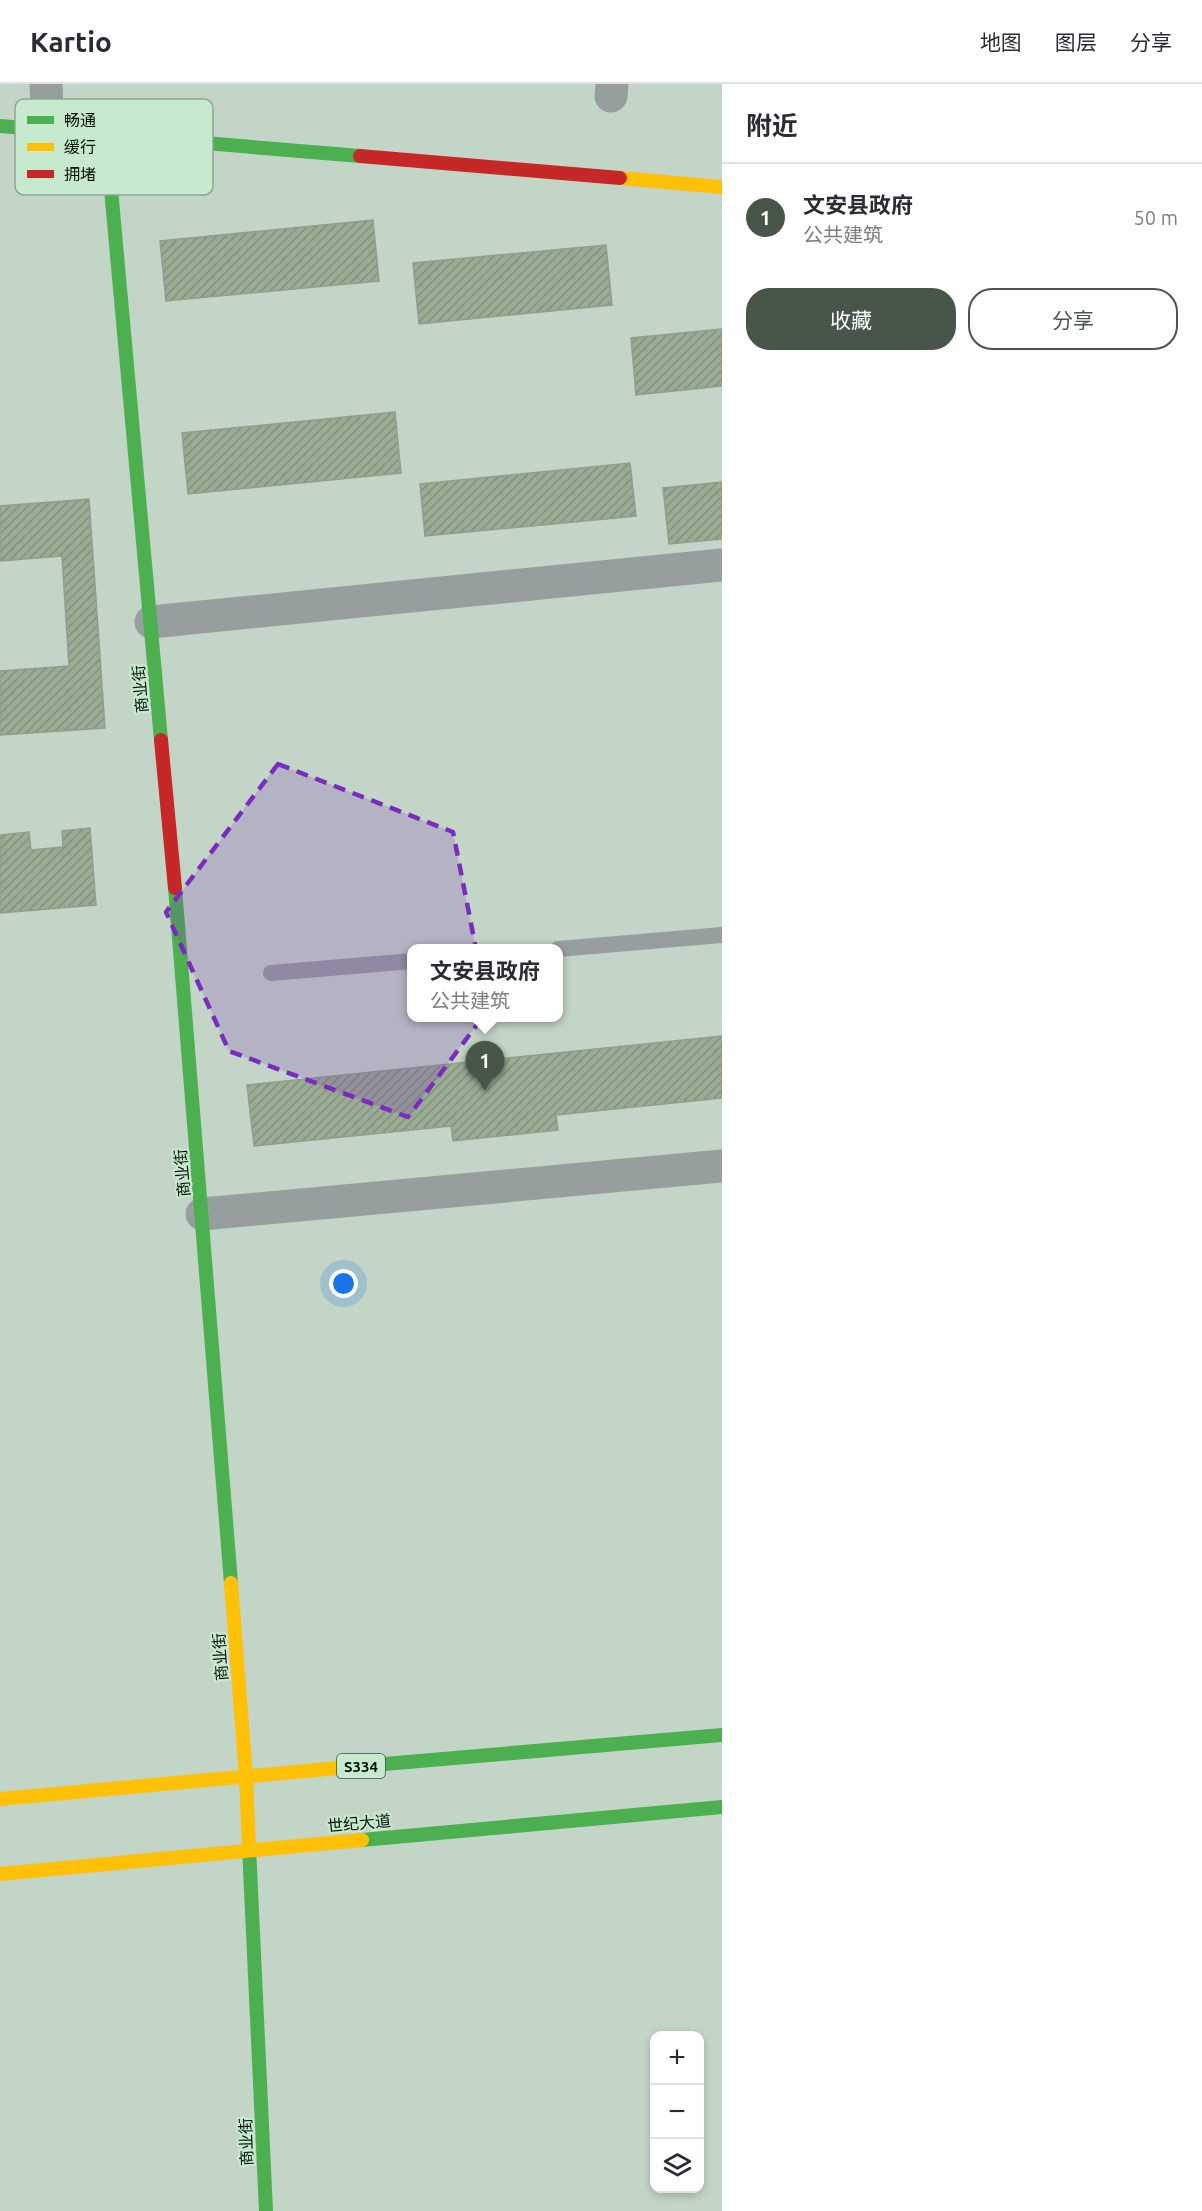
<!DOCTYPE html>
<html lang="zh">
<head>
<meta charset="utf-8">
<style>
	:root { --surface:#fff; --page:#f7f7f7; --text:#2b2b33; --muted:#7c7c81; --line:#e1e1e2; --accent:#48564a }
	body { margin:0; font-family:Ubuntu,"Noto Sans SC",sans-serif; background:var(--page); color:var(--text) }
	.controls { position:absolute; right:18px; bottom:18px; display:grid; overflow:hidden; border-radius:12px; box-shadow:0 3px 9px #0003 }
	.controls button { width:54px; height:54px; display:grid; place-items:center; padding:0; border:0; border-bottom:2px solid var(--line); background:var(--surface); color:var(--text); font:30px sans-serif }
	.you { position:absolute; left:344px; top:1200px; width:21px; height:21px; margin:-15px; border:4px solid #fff; border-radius:50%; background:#1a73e8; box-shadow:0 0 0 9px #1a73e833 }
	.badge { display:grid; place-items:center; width:39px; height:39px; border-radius:50%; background:var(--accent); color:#fff; font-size:20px; font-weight:700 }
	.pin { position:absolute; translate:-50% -50px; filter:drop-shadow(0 2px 3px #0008) }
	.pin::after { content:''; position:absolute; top:32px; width:21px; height:18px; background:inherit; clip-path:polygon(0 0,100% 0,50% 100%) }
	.popup { position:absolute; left:407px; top:860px; width:156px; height:78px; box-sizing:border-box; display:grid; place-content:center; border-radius:12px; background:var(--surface); filter:drop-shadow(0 2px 4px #0005); font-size:20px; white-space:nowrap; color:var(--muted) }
	.popup b { font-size:22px; color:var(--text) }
	.popup::after { content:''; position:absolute; left:50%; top:100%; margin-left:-12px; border:12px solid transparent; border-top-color:var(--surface) }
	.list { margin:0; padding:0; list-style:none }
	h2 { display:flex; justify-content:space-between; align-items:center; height:78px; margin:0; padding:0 24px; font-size:26px }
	h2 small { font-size:20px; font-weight:400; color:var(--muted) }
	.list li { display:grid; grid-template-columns:39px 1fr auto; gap:18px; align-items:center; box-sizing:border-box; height:108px; padding:0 24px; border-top:2px solid var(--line) }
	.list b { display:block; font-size:22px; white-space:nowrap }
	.list p { margin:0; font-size:20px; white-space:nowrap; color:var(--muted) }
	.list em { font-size:20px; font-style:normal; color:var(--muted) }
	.actions { display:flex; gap:12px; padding:18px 24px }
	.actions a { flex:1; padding:14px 0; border:2px solid var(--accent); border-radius:24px; text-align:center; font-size:21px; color:var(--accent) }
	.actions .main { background:var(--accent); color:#fff }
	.icon { flex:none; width:33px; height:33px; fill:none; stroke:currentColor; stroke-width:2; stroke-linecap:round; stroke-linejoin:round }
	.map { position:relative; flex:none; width:722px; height:2127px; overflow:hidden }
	header { display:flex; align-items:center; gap:36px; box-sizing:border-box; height:84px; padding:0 30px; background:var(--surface); border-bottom:2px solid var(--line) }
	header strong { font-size:28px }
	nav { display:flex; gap:33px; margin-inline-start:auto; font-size:21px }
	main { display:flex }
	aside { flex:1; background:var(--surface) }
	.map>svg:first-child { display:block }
</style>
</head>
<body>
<header>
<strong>Kartio</strong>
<nav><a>地图</a><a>图层</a><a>分享</a></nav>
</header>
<main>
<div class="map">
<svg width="722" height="2127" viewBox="0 0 722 2127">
	<defs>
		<pattern id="building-hatch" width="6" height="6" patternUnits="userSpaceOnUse" patternTransform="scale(1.5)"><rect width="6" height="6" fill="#99ab92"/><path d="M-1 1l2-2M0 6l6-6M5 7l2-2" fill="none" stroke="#82927c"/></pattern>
	</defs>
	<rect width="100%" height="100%" fill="#c2d5c6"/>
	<g fill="url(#building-hatch)" stroke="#929d90" stroke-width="1.5">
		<polygon points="373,136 379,197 166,217 160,157"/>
		<polygon points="606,161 612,221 419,240 413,179"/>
		<polygon points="722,245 722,302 636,311 631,254"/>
		<polygon points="395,328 401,389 188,410 182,349"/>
		<polygon points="630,379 636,432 425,452 420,400"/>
		<polygon points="722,398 722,455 669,460 663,404"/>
		<polygon points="89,415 105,644 0,651 0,587 69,582 62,472 0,477 0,422"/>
		<polygon points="90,744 96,821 0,829 0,751 29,748 31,766 63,763 62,747"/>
		<polygon points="722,952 722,1014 556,1031 558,1046 453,1057 451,1042 254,1062 247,1001"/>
	</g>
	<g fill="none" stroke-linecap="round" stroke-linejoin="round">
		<g stroke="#969f9d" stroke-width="16">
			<polyline points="558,865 722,851"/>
			<polyline points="271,889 412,877"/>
		</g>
		<g stroke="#969f9d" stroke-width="33">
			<polyline points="46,0 48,45"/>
			<polyline points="611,12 612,0"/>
			<polyline points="151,538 722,481"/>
			<polyline points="202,1130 722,1082"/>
		</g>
		<g stroke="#4caf50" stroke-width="14">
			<polyline points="0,42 360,72"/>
			<polyline points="106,50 161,656"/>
			<polyline points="175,804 231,1499"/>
			<polyline points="338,1684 722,1651"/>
			<polyline points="362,1756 722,1723"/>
			<polyline points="249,1763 266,2127"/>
		</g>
		<g stroke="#ffc107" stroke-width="14">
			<polyline points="620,94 722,103"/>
			<polyline points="231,1499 246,1692 249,1763"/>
			<polyline points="0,1715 338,1684"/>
			<polyline points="0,1790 362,1756"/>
		</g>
		<g stroke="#c62828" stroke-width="14">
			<polyline points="360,72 620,94"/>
			<polyline points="161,656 175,804"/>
		</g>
	</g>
	<path fill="#7b2cbf" fill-opacity="0.2" stroke="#7b2cbf" stroke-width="4.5" stroke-dasharray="12 8" stroke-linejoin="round" d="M278 680 453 748 488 926 408 1033 229 967 166 828Z"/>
	<g text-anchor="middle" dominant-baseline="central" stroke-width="4.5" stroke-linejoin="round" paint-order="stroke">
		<rect fill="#c7eace" stroke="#405343" stroke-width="1.5" x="337" y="1670" width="48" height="24" rx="4.5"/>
		<g font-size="15" font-weight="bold" fill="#061208">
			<text x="361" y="1682">S334</text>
		</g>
		<g font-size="16" fill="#061208" stroke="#c7eace">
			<text transform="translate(140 605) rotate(-95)">商业街</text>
			<text transform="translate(182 1089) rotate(-95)">商业街</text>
			<text transform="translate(220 1573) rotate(-94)">商业街</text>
			<text transform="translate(359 1739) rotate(-5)">世纪大道</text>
			<text transform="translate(246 2058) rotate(-92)">商业街</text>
		</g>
	</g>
	<rect x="15" y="15" width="198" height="96" rx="9" fill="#c7eace" stroke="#8da993" stroke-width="1.5"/>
	<rect x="27" y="32" width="27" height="8" fill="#4caf50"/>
	<rect x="27" y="59" width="27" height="8" fill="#ffc107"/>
	<rect x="27" y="86" width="27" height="8" fill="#c62828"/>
	<g font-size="16" fill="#061208">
		<text x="64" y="42">畅通</text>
		<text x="64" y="69">缓行</text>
		<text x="64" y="96">拥堵</text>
	</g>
</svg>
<div class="controls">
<button>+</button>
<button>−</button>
<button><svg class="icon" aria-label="layers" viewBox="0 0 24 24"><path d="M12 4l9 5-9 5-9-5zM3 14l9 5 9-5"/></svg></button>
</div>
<div class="you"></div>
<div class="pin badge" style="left:485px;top:1007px">1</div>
<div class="popup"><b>文安县政府</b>公共建筑</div>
</div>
<aside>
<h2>附近<small></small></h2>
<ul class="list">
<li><span class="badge">1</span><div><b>文安县政府</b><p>公共建筑</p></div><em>50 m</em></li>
</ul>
<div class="actions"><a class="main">收藏</a><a>分享</a></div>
</aside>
</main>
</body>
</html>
